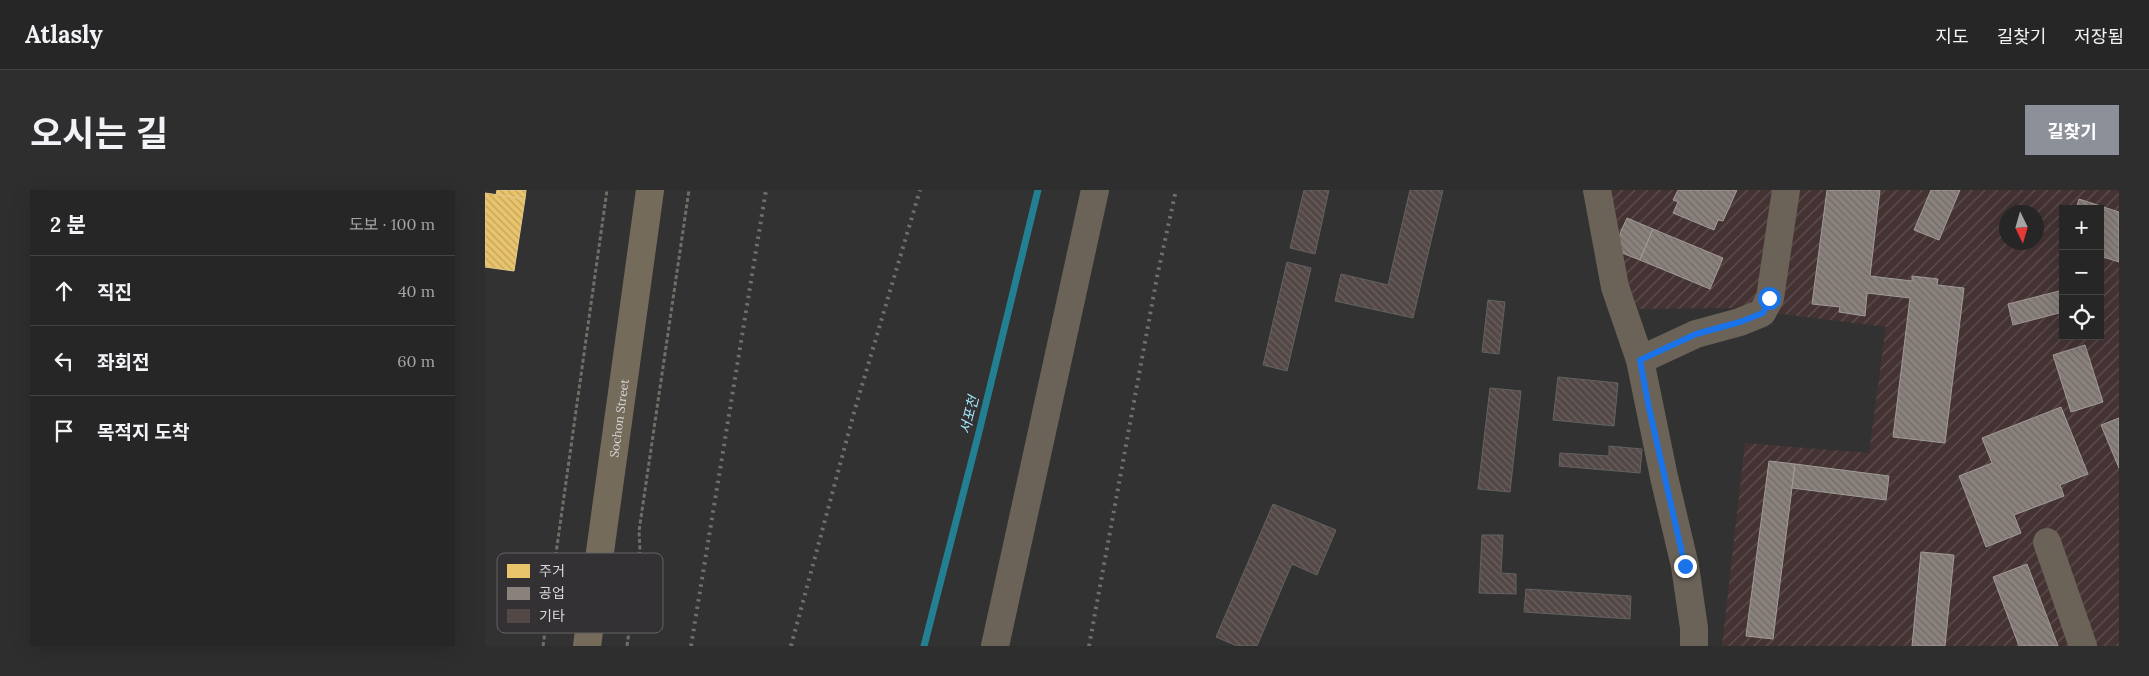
<!DOCTYPE html>
<html lang="ko">
<head>
<meta charset="utf-8">
<style>
	:root { --surface:#262626; --page:#2e2e2e; --text:#f1f3f6; --muted:#a4a5a7; --line:#424343; --accent:#8c9099 }
	body { margin:0; font-family:Lora,"Noto Sans KR",serif; background:var(--page); color:var(--text) }
	.controls { position:absolute; right:15px; top:15px; display:grid; overflow:hidden; border-radius:0px; box-shadow:0 5px 20px #0002 }
	.controls button { width:45px; height:45px; display:grid; place-items:center; padding:0; border:0; border-bottom:1px solid var(--line); background:var(--surface); color:var(--text); font:25px sans-serif }
	.compass { position:absolute; left:1514px; top:15px; width:45px; height:45px; border-radius:50%; background:var(--surface); box-shadow:0 5px 20px #0002; rotate:175deg }
	.stop { position:absolute; width:15px; height:15px; margin:-11px; border:4px solid #1a73e8; border-radius:50%; background:#fff }
	.stop.end { background:#1a73e8; border-color:#fff; box-shadow:0 1px 5px #0008 }
	.list { margin:0; padding:0; list-style:none }
	h2 { display:flex; justify-content:space-between; align-items:center; height:65px; margin:0; padding:0 20px; font-size:21px }
	h2 small { font-size:16px; font-weight:400; color:var(--muted) }
	.list li { display:grid; grid-template-columns:32px 1fr auto; gap:15px; align-items:center; box-sizing:border-box; height:70px; padding:0 20px; border-top:1px solid var(--line) }
	.list b { display:block; font-size:19px; white-space:nowrap }
	.list em { font-size:16px; font-style:normal; color:var(--muted) }
	.icon { flex:none; width:28px; height:28px; fill:none; stroke:currentColor; stroke-width:2; stroke-linecap:round; stroke-linejoin:round }
	.map { position:relative; flex:none; width:1634px; height:456px; overflow:hidden; border-radius:0px }
	header { display:flex; align-items:center; gap:30px; box-sizing:border-box; height:70px; padding:0 25px; background:var(--surface); border-bottom:1px solid var(--line) }
	header strong { font-size:24px }
	nav { display:flex; gap:28px; margin-inline-start:auto; font-size:18px }
	.intro { display:flex; align-items:center; justify-content:space-between; box-sizing:border-box; height:120px; padding:0 30px }
	h1 { margin:0; font-size:35px }
	.button { padding:12px 22px; border-radius:0px; background:var(--accent); color:#fff; font-size:18px; font-weight:700 }
	main { display:flex; gap:30px; padding:0 30px }
	aside { flex:1; background:var(--surface); border-radius:0px; box-shadow:0 5px 20px #0002 }
	.map>svg:first-child { display:block }
</style>
</head>
<body>
<header>
<strong>Atlasly</strong>
<nav><a>지도</a><a>길찾기</a><a>저장됨</a></nav>
</header>
<div class="intro"><h1>오시는 길</h1><a class="button">길찾기</a></div>
<main>
<aside>
<h2>2 분<small>도보 · 100 m</small></h2>
<ul class="list">
<li><svg class="icon" aria-label="ahead" viewBox="0 0 24 24"><path d="M12 20V5M6 11l6-6 6 6"/></svg><div><b>직진</b></div><em>40 m</em></li>
<li><svg class="icon" aria-label="left" viewBox="0 0 24 24"><path d="M17 20v-9H6M10 6l-5 5 5 5"/></svg><div><b>좌회전</b></div><em>60 m</em></li>
<li><svg class="icon" aria-label="arrive" viewBox="0 0 24 24"><path d="M6 21V4h12l-3 4 3 4H6"/></svg><div><b>목적지 도착</b></div></li>
</ul>
</aside>
<div class="map">
<svg width="1634" height="456" viewBox="0 0 1634 456">
	<defs>
		<pattern id="industrial-furrows" width="10" height="10" patternUnits="userSpaceOnUse" patternTransform="scale(1.25)"><rect width="10" height="10" fill="#453334"/><path d="M-1 1l2-2M0 10L10 0M9 11l2-2" fill="none" stroke="#5f5051"/></pattern>
		<pattern id="homes-back-hatch" width="6" height="6" patternUnits="userSpaceOnUse" patternTransform="scale(1.25)"><rect width="6" height="6" fill="#e9c46a"/><path d="M-1 5l2 2M0 0l6 6M5-1l2 2" fill="none" stroke="#bfa360"/></pattern>
		<pattern id="industry-back-hatch" width="6" height="6" patternUnits="userSpaceOnUse" patternTransform="scale(1.25)"><rect width="6" height="6" fill="#8a817c"/><path d="M-1 5l2 2M0 0l6 6M5-1l2 2" fill="none" stroke="#706b67"/></pattern>
		<pattern id="building-back-hatch" width="6" height="6" patternUnits="userSpaceOnUse" patternTransform="scale(1.25)"><rect width="6" height="6" fill="#534845"/><path d="M-1 5l2 2M0 0l6 6M5-1l2 2" fill="none" stroke="#6b625f"/></pattern>
	</defs>
	<rect width="100%" height="100%" fill="#323232"/>
	<path fill="url(#industrial-furrows)" fill-rule="evenodd" d="M1125 0H1634V456H1237L1260 253 1384 263 1401 137 1249 118 1153 119 1132 66ZM1578 19H1615V146H1578ZM1522 22H1552V52H1522Z"/>
	<g fill="url(#homes-back-hatch)" stroke="#e4ca8b">
		<polygon points="12,0 41,0 40,9 11,5"/>
		<polygon points="0,3 40,9 29,81 0,77"/>
	</g>
	<g fill="url(#industry-back-hatch)" stroke="#a29b98">
		<polygon points="1193,0 1252,0 1238,31 1233,30 1229,40 1188,23 1193,12 1188,10"/>
		<polygon points="1342,0 1395,0 1385,86 1427,91 1427,86 1453,89 1452,95 1479,98 1460,253 1408,247 1425,108 1382,103 1380,126 1354,122 1355,117 1327,114"/>
		<polygon points="1446,0 1475,0 1454,50 1429,40"/>
		<polygon points="1594,9 1634,22 1634,72 1615,66 1615,19 1591,19"/>
		<polygon points="1142,28 1168,39 1155,70 1137,63 1133,48"/>
		<polygon points="1168,39 1238,68 1225,99 1155,70"/>
		<polygon points="1578,100 1578,122 1528,135 1523,114"/>
		<polygon points="1600,155 1618,212 1586,222 1568,165"/>
		<polygon points="1576,217 1603,284 1575,295 1579,306 1529,325 1536,343 1501,357 1474,286 1507,273 1497,248"/>
		<polygon points="1634,228 1634,278 1616,235"/>
		<polygon points="1284,271 1310,274 1288,449 1261,446"/>
		<polygon points="1310,274 1404,286 1401,310 1307,298"/>
		<polygon points="1436,362 1469,365 1460,456 1427,456"/>
		<polygon points="1542,374 1573,456 1534,456 1508,387"/>
	</g>
	<g fill="none" stroke-linecap="round" stroke-linejoin="round">
		<polyline stroke="#238092" stroke-width="7" points="439,456 493,246 553,0"/>
	</g>
	<g fill="url(#building-back-hatch)" stroke="#626262">
		<polygon points="819,0 844,0 830,64 805,58"/>
		<polygon points="925,0 958,0 928,128 850,111 856,84 903,95"/>
		<polygon points="802,72 826,78 802,181 778,175"/>
		<polygon points="1003,110 1020,112 1014,164 997,162"/>
		<polygon points="1073,187 1133,193 1129,236 1068,230"/>
		<polygon points="1005,198 1036,201 1025,302 993,299"/>
		<polygon points="1124,256 1157,259 1155,283 1074,276 1075,263 1124,266"/>
		<polygon points="788,314 851,340 832,385 807,374 772,456 752,456 731,447"/>
		<polygon points="997,345 1018,345 1016,383 1031,384 1031,404 994,403"/>
		<polygon points="1041,399 1146,406 1145,429 1039,422"/>
	</g>
	<g fill="none" stroke-linecap="round" stroke-linejoin="round">
		<g stroke="#726d66" stroke-width="3" stroke-dasharray="4 2.5" stroke-linecap="butt">
			<polyline points="58,456 122,0"/>
			<polyline points="142,456 155,361 154,341 204,0"/>
		</g>
		<g stroke="#6b6357" stroke-width="28">
			<polyline points="1112,0 1130,97 1155,170 1179,287 1200,376 1209,438 1209,456"/>
			<polyline points="1155,170 1211,144 1255,132 1277,123 1285,108 1301,0"/>
			<polyline points="1562,352 1598,456"/>
			<polyline points="510,456 610,0"/>
		</g>
		<path stroke="#756b5b" stroke-width="28" id="s1" d="M102 456 165 0"/>
		<g stroke="#736e68" stroke-width="4" stroke-dasharray="2.5 5" stroke-linecap="butt">
			<polyline points="206,456 281,0"/>
			<polyline points="306,456 370,219 435,0"/>
			<polyline points="604,456 672,87 691,0"/>
		</g>
	</g>
	<g fill="none" stroke-linecap="round" stroke-linejoin="round">
		<polyline stroke="#1a73e8" stroke-width="6" points="1200,376 1164,218 1155,170 1211,144 1255,132 1278,123 1284,108"/>
	</g>
	<g text-anchor="middle" dominant-baseline="central" stroke-width="5" stroke-linejoin="round" paint-order="stroke">
		<g font-size="12" fill="#d9d8d9" stroke="#333133">
			<text stroke="none"><textPath href="#s1" startOffset="230">Sochon Street</textPath></text>
		</g>
		<g font-size="14" font-style="italic" fill="#a3eafa" stroke="#333133">
			<text transform="translate(484 225) rotate(-76)">서포천</text>
		</g>
	</g>
	<rect x="12" y="363" width="166" height="80" rx="8" fill="#333133" stroke="#656365" stroke-width="1"/>
	<rect x="22" y="374" width="23" height="14" fill="#e9c46a"/>
	<rect x="22" y="397" width="23" height="13" fill="#8a817c"/>
	<rect x="22" y="419" width="23" height="14" fill="#534845"/>
	<g font-size="14" fill="#d9d8d9">
		<text x="54" y="386">주거</text>
		<text x="54" y="408">공업</text>
		<text x="54" y="431">기타</text>
	</g>
</svg>
<div class="controls">
<button>+</button>
<button>−</button>
<button><svg class="icon" aria-label="locate" viewBox="0 0 24 24"><circle cx="12" cy="12" r="6"/><path d="M12 2v4M12 18v4M2 12h4M18 12h4"/></svg></button>
</div>
<svg class="compass" viewBox="-18 -18 36 36"><path d="M0-13l5 13h-10z" fill="#e53935"/><path d="M0 13l5-13h-10z" fill="#a4a5a7"/></svg>
<div class="stop" style="left:1284px;top:108px"></div>
<div class="stop end" style="left:1200px;top:376px"></div>
</div>
</main>
</body>
</html>
